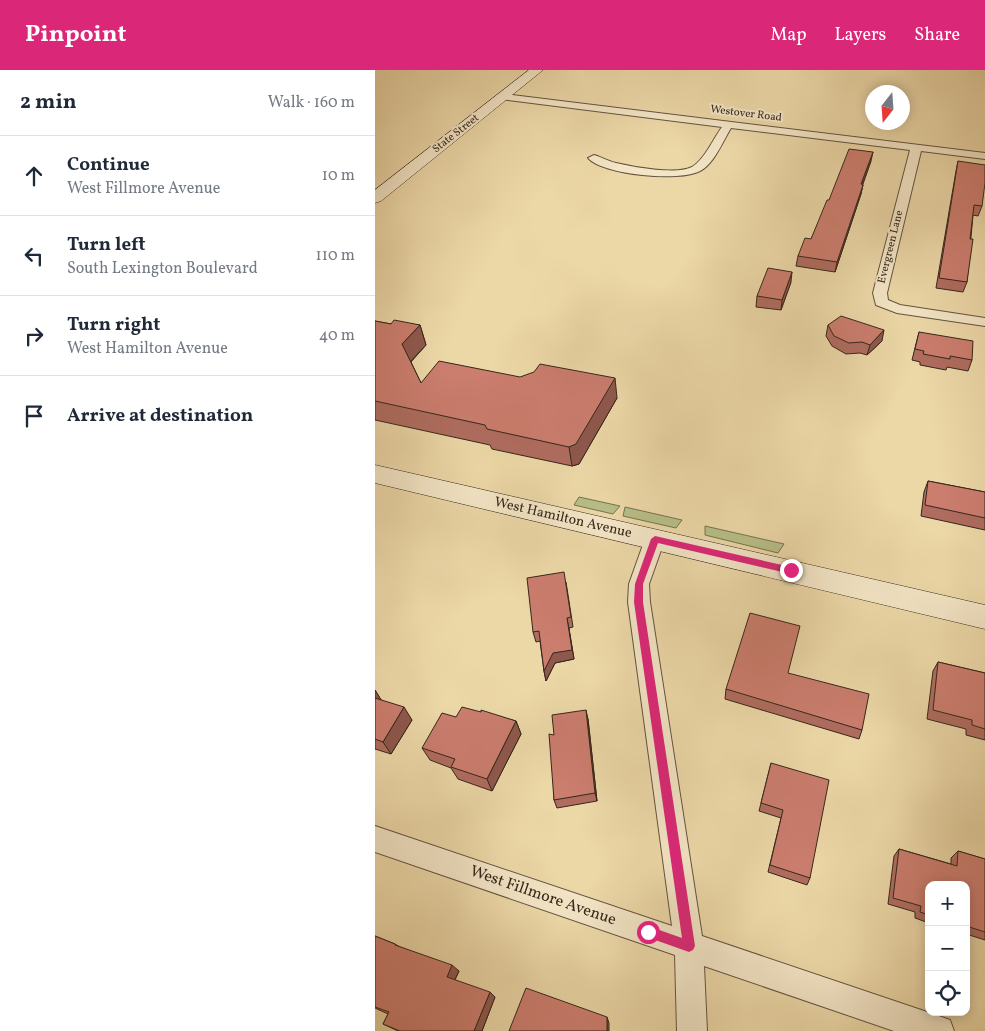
<!DOCTYPE html>
<html lang="en">
<head>
<meta charset="utf-8">
<style>
	:root { --surface:#fff; --page:#f2f2f3; --text:#1f2937; --muted:#747a83; --line:#e0e1e3; --accent:#db2777 }
	body { margin:0; font-family:Vollkorn,serif; background:var(--page); color:var(--text) }
	.controls { position:absolute; right:15px; bottom:15px; display:grid; overflow:hidden; border-radius:10px; box-shadow:0 2px 12px #0003 }
	.controls button { width:45px; height:45px; display:grid; place-items:center; padding:0; border:0; border-bottom:1px solid var(--line); background:var(--surface); color:var(--text); font:25px sans-serif }
	.compass { position:absolute; left:490px; top:15px; width:45px; height:45px; border-radius:50%; background:var(--surface); box-shadow:0 2px 12px #0003; rotate:197deg }
	.stop { position:absolute; width:15px; height:15px; margin:-11px; border:4px solid #db2777; border-radius:50%; background:#fff }
	.stop.end { background:#db2777; border-color:#fff; box-shadow:0 1px 5px #0008 }
	.list { margin:0; padding:0; list-style:none }
	h2 { display:flex; justify-content:space-between; align-items:center; height:65px; margin:0; padding:0 20px; font-size:21px }
	h2 small { font-size:16px; font-weight:400; color:var(--muted) }
	.list li { display:grid; grid-template-columns:32px 1fr auto; gap:15px; align-items:center; box-sizing:border-box; height:80px; padding:0 20px; border-top:1px solid var(--line) }
	.list b { display:block; font-size:19px; white-space:nowrap }
	.list p { margin:0; font-size:16px; white-space:nowrap; color:var(--muted) }
	.list em { font-size:16px; font-style:normal; color:var(--muted) }
	.icon { flex:none; width:28px; height:28px; fill:none; stroke:currentColor; stroke-width:2; stroke-linecap:round; stroke-linejoin:round }
	.map { position:relative; flex:none; width:610px; height:961px; overflow:hidden }
	header { display:flex; align-items:center; gap:30px; box-sizing:border-box; height:70px; padding:0 25px; background:var(--accent); color:#fff }
	header strong { font-size:24px }
	nav { display:flex; gap:28px; margin-inline-start:auto; font-size:18px }
	main { display:flex }
	aside { flex:1; background:var(--surface) }
	.map>svg:first-child { display:block }
</style>
</head>
<body>
<header>
<strong>Pinpoint</strong>
<nav><a>Map</a><a>Layers</a><a>Share</a></nav>
</header>
<main>
<aside>
<h2>2 min<small>Walk · 160 m</small></h2>
<ul class="list">
<li><svg class="icon" aria-label="ahead" viewBox="0 0 24 24"><path d="M12 20V5M6 11l6-6 6 6"/></svg><div><b>Continue</b><p>West Fillmore Avenue</p></div><em>10 m</em></li>
<li><svg class="icon" aria-label="left" viewBox="0 0 24 24"><path d="M17 20v-9H6M10 6l-5 5 5 5"/></svg><div><b>Turn left</b><p>South Lexington Boulevard</p></div><em>110 m</em></li>
<li><svg class="icon" aria-label="right" viewBox="0 0 24 24"><path d="M7 20v-9h11M14 6l5 5-5 5"/></svg><div><b>Turn right</b><p>West Hamilton Avenue</p></div><em>40 m</em></li>
<li><svg class="icon" aria-label="arrive" viewBox="0 0 24 24"><path d="M6 21V4h12l-3 4 3 4H6"/></svg><div><b>Arrive at destination</b></div></li>
</ul>
</aside>
<div class="map">
<svg width="610" height="961" viewBox="0 0 610 961">
	<rect width="100%" height="100%" fill="#ecd7a7"/>
	<filter id="stains"><feTurbulence type="fractalNoise" baseFrequency=".004" numOctaves="4"/><feColorMatrix values="0 0 0 0 .2 0 0 0 0 .09 0 0 0 0 .02 0 0 0 .5 -.17"/></filter>
	<radialGradient id="worn" r=".72"><stop offset=".6" stop-color="#630" stop-opacity="0"/><stop offset="1" stop-color="#630" stop-opacity=".3"/></radialGradient>
	<g fill="#b7be87" stroke="#767251">
		<polygon points="204,427 245,436 238,444 199,435"/>
		<polygon points="250,437 307,450 301,458 248,446"/>
		<polygon points="330,456 409,474 403,483 330,465"/>
	</g>
	<g fill="none" stroke-linecap="round" stroke-linejoin="round">
		<defs>
			<g id="street">
				<path d="M128 24 610 83V89L546 81 512 223 513 230 525 235 610 248V256L522 243 501 235 498 223 535 80 356 58C348 71 339 94 325 101 305 112 228 105 213 88L219 85C226 87 233 91 241 93 258 97 301 105 317 97 330 89 338 69 347 57L125 29 123 27Z"/>
				<polygon points="280,462 287,464 290,469 274,514 275,532 327,866 564,946 575,950 579,961 519,961 329,896 332,961 302,961 300,885 0,782 0,756 297,856 253,532 254,514 270,469 273,464"/>
			</g>
			<g id="secondary">
				<polygon points="154,0 168,0 6,131 0,133 0,120"/>
				<polygon points="0,395 610,535 610,559 0,413"/>
			</g>
		</defs>
		<use href="#street" stroke="#63533e" stroke-width="2"/>
		<use href="#secondary" stroke="#35271b" stroke-width="1"/>
		<use href="#street" fill="#f3e5c6" fill-rule="evenodd"/>
		<use href="#secondary" fill="#f3e5c6" fill-rule="evenodd"/>
	</g>
	<g fill="#af6c5f" stroke="#35271b">
		<polygon points="496,91 488,114 486,124 460,202 421,196 423,186 436,169 454,130"/>
		<polygon points="583,91 607,136 603,146 598,145 592,212 588,222 561,218 581,101"/>
		<polygon points="416,212 406,240 381,237 382,226"/>
		<polygon points="0,251 16,254 45,255 51,275 36,292 46,313 242,328 204,394 197,396 117,379 115,375 0,350"/>
		<polygon points="453,255 507,271 492,285 485,283 471,284 457,276 451,266"/>
		<polygon points="544,262 597,290 593,301 572,297 571,300 545,295 545,292 537,290"/>
		<polygon points="553,411 610,422 610,460 546,446 549,422"/>
		<polygon points="191,512 198,557 194,558 199,589 180,593 171,611 169,601 165,571 161,572 158,562"/>
		<polygon points="563,592 610,603 610,670 591,665 591,659 552,649 558,601"/>
		<polygon points="413,603 487,660 484,669 350,629 351,619"/>
		<polygon points="0,620 6,630 37,650 16,684 0,679"/>
		<polygon points="106,642 141,651 146,664 117,721 83,709 76,698 55,690 47,678 81,647"/>
		<polygon points="213,649 222,731 182,738 179,730 179,665"/>
		<polygon points="396,693 435,808 432,815 393,802 406,748 384,741"/>
		<polygon points="524,779 576,794 576,788 583,781 610,789 610,870 591,864 591,815 554,815 554,853 540,848 540,842 513,834 519,786"/>
		<polygon points="0,866 20,874 25,877 84,901 80,910 120,927 107,961 23,961 8,954 13,944 0,938"/>
	</g>
	<g fill="#8e584d" stroke="#35271b">
		<polygon points="498,82 496,91 484,124 486,114"/>
		<polygon points="488,115 486,124 460,202 462,192"/>
		<polygon points="417,202 416,212 406,240 407,230"/>
		<polygon points="45,255 51,275 34,293 27,274"/>
		<polygon points="509,260 507,271 492,285 495,275"/>
		<polygon points="240,308 242,328 204,394 197,396 194,377"/>
		<polygon points="192,548 199,589 180,593 171,611 169,601"/>
		<polygon points="0,620 8,633 0,634"/>
		<polygon points="29,637 37,650 16,684 8,672"/>
		<polygon points="211,640 213,649 222,731 220,723"/>
		<polygon points="141,651 146,664 117,721 112,709"/>
		<polygon points="77,895 84,901 78,913 72,907"/>
		<polygon points="115,922 120,927 107,961 99,961"/>
		<polygon points="232,947 234,953 234,961 232,961"/>
	</g>
	<g fill="#cb7d6e" stroke="#35271b">
		<polygon points="474,79 498,82 486,114 488,115 462,192 423,186 430,168 436,169 452,130 454,130"/>
		<polygon points="583,91 610,95 610,113 607,136 599,135 595,169 598,169 592,212 564,208"/>
		<polygon points="393,198 417,202 407,230 382,226"/>
		<polygon points="466,246 509,260 495,275 487,272 474,273 459,266 453,255"/>
		<polygon points="19,250 45,255 27,274 46,313 64,291 145,307 159,302 165,294 240,308 201,374 194,377 112,359 110,355 0,331 0,251 16,254"/>
		<polygon points="544,262 598,271 597,290 575,286 575,289 548,284 549,281 540,279"/>
		<polygon points="553,411 610,422 610,448 550,435"/>
		<polygon points="189,502 196,547 192,548 197,580 178,583 169,601 164,561 158,562 152,508"/>
		<polygon points="375,543 425,556 413,603 494,624 487,660 351,619"/>
		<polygon points="563,592 610,603 610,659 597,655 597,650 558,640"/>
		<polygon points="0,628 29,637 8,672 0,669"/>
		<polygon points="87,637 106,642 106,640 141,651 112,709 76,697 80,689 47,678 67,643 81,647"/>
		<polygon points="211,640 220,723 179,730 174,664 179,665 177,645"/>
		<polygon points="396,693 454,710 435,808 395,795 408,740 386,733"/>
		<polygon points="524,779 582,796 583,781 610,789 610,862 591,856 591,815 554,815 554,845 545,842 546,836 518,828"/>
		<polygon points="0,866 20,874 20,875 77,895 72,907 115,922 99,961 25,961 8,954 14,942 0,937"/>
		<polygon points="151,918 232,947 232,961 134,961"/>
	</g>
	<polygon fill="#db2777" points="280,466 416,497 420,500 416,504 283,473 268,514 268,532 320,876 318,880 314,882 269,866 267,862 269,858 273,856 307,868 259,532 260,514 276,469"/>
	<g text-anchor="middle" dominant-baseline="central" stroke-width="4" stroke-linejoin="round" paint-order="stroke">
		<g font-size="11" fill="#35271b" stroke="#f3e5c6">
			<text transform="translate(371 44) rotate(7)">Westover Road</text>
			<text transform="translate(81 64) rotate(-38)">State Street</text>
			<text transform="translate(516 177) rotate(-76)">Evergreen Lane</text>
		</g>
		<g font-size="14" fill="#35271b" stroke="#f3e5c6">
			<text transform="translate(188 448) rotate(13)">West Hamilton Avenue</text>
		</g>
		<g font-size="16" fill="#35271b" stroke="#f3e5c6">
			<text transform="translate(168 826) rotate(19)">West Fillmore Avenue</text>
		</g>
	</g>
	<rect width="100%" height="100%" filter="url(#stains)"/>
	<rect width="100%" height="100%" fill="url(#worn)"/>
</svg>
<div class="controls">
<button>+</button>
<button>−</button>
<button><svg class="icon" aria-label="locate" viewBox="0 0 24 24"><circle cx="12" cy="12" r="6"/><path d="M12 2v4M12 18v4M2 12h4M18 12h4"/></svg></button>
</div>
<svg class="compass" viewBox="-18 -18 36 36"><path d="M0-13l5 13h-10z" fill="#e53935"/><path d="M0 13l5-13h-10z" fill="#747a83"/></svg>
<div class="stop" style="left:273px;top:862px"></div>
<div class="stop end" style="left:416px;top:500px"></div>
</div>
</main>
</body>
</html>
